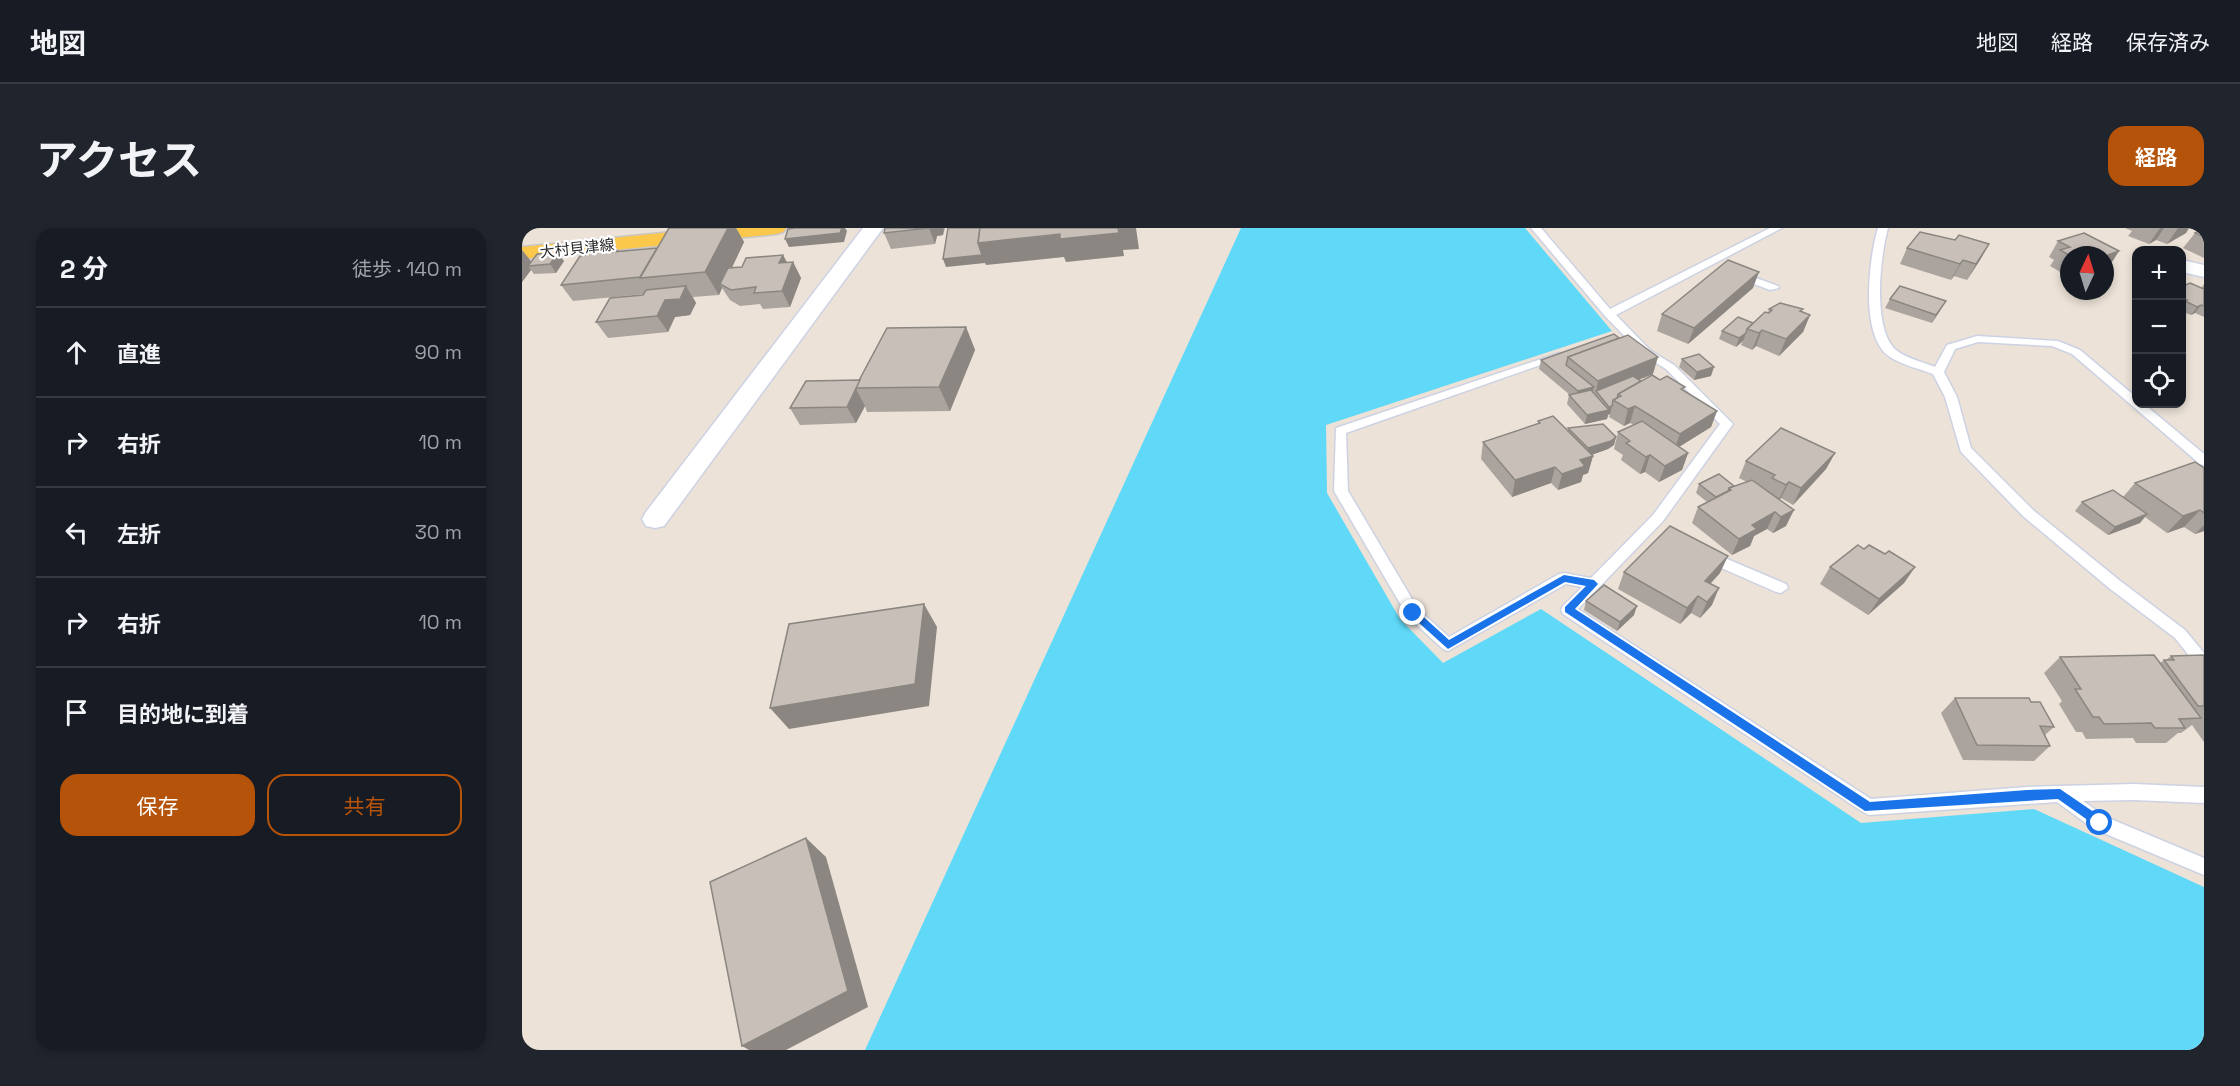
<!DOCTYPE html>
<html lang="ja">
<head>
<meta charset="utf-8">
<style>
	:root { --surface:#171b24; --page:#20242c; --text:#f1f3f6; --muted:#9ea1a6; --line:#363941; --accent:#b45309 }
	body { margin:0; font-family:"Space Grotesk","Noto Sans JP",sans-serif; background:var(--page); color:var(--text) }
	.controls { position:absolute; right:18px; top:18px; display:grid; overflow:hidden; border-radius:12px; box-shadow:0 3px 9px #0003 }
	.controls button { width:54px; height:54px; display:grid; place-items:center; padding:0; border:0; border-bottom:2px solid var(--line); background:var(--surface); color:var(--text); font:30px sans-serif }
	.compass { position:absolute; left:1538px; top:18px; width:54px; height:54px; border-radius:50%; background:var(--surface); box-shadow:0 3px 9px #0003; rotate:4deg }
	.stop { position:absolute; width:18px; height:18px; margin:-14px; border:4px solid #1a73e8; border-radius:50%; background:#fff }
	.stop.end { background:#1a73e8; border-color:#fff; box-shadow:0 2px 6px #0008 }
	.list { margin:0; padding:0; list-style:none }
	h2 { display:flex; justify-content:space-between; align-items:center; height:78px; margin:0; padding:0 24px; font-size:26px }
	h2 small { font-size:20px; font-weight:400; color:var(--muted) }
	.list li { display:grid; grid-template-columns:39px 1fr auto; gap:18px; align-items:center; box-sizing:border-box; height:90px; padding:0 24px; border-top:2px solid var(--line) }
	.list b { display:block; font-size:22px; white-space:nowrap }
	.list em { font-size:20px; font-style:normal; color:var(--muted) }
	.actions { display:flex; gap:12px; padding:18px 24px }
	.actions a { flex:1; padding:14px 0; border:2px solid var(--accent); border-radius:18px; text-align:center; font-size:21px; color:var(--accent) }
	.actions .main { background:var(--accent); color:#fff }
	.icon { flex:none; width:33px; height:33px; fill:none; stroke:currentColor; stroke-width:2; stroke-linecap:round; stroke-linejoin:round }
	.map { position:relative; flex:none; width:1682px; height:822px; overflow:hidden; border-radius:18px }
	header { display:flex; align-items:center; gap:36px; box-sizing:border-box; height:84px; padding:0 30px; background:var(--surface); border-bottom:2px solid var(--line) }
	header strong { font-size:28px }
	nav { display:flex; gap:33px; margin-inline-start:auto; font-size:21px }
	.intro { display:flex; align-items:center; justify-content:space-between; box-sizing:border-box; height:144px; padding:0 36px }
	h1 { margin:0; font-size:42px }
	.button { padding:15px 27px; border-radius:18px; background:var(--accent); color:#fff; font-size:21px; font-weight:700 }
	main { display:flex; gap:36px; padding:0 36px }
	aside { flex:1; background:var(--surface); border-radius:18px; box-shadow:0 3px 9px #0003 }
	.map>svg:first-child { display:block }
</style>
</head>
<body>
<header>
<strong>地図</strong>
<nav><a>地図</a><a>経路</a><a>保存済み</a></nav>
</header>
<div class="intro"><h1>アクセス</h1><a class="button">経路</a></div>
<main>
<aside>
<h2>2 分<small>徒歩 · 140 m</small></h2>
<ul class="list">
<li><svg class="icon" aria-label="ahead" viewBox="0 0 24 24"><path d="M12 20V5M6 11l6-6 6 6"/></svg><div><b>直進</b></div><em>90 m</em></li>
<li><svg class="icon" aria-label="right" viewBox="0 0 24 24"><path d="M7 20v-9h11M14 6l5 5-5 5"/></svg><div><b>右折</b></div><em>10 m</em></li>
<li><svg class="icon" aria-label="left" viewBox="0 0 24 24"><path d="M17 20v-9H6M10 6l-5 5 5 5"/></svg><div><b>左折</b></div><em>30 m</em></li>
<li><svg class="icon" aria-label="right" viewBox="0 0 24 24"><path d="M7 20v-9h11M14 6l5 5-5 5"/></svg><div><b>右折</b></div><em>10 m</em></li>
<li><svg class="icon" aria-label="arrive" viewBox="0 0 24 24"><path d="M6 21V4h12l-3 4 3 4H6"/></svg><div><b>目的地に到着</b></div></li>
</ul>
<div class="actions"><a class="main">保存</a><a>共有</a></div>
</aside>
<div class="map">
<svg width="1682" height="822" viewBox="0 0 1682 822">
	<rect width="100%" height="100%" fill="#ece2d7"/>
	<polygon fill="#60d9f8" points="719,0 1003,0 1090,103 804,197 805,265 878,391 921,435 1019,381 1339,595 1512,581 1682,659 1682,822 343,822"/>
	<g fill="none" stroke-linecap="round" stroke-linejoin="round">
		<defs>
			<g id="service">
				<polygon points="1009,0 1019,0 1088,81 1248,0 1260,0 1094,87 1129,123 1152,137 1211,196 1141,293 1056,381 1349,571 1505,559 1612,556 1682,559 1682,575 1612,572 1561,573 1584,589 1682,630 1682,647 1572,601 1535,574 1347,587 1341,584 1041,386 1039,382 1041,378 1060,359 1044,356 926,423 921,421 886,389 812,263 814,200 1034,126 1038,125 1044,128 824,205 826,263 896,381 927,409 1037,346 1042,345 1069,350 1131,287 1198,196 1144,141 1121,127 1083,88"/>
				<path d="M1356 0H1366C1358 29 1350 101 1374 122 1383 130 1401 134 1413 139L1425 117 1455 108 1536 113 1558 122 1614 169V176H1622L1682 226V237L1678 236 1550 126 1530 118 1456 114 1433 121 1422 144 1435 169 1449 220 1511 282 1597 352 1663 402 1682 425V442L1677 440 1653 410 1587 360 1501 288 1439 224 1423 169 1411 146C1398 141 1380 137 1368 129 1337 109 1347 30 1356 0Z"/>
				<polygon points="1215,43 1256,58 1257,60 1248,62 1211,48 1210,46"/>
				<polygon points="1184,322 1264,356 1266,360 1259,365 1254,364 1179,331 1177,327"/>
			</g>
			<g id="minor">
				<polygon points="341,0 361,0 142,298 133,300 124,298 120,291 124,284"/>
				<polygon points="1660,32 1682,37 1682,49 1660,44"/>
			</g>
			<polygon id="primary" points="190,0 264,0 261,4 254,6 0,31 0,19"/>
		</defs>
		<use href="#service" stroke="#cdd2e3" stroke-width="3"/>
		<use href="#minor" stroke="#cdd2e3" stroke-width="3"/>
		<use href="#primary" stroke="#c7c7c7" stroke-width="3"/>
		<use href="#service" fill="#fff" fill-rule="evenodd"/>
		<use href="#minor" fill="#fff" fill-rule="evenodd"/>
		<use href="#primary" fill="#fcc84c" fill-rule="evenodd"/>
	</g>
	<g fill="#aba49e">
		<polygon points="147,0 214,0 222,14 210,40 220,39 261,27 265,34 271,34 279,50 268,79 241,81 238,76 218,78 208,72 200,60 197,67 171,69 174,75 168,87 153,89 146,104 86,110 74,94 122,66 51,73 39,57 65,27 93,18 96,24 135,21"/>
		<polygon points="363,0 423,0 421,7 415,8 413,16 369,21 362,5"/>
		<polygon points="1603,0 1667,0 1664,5 1645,16 1634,12 1627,16 1606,8 1610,3"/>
		<polygon points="1682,1 1682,30 1661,20 1673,5"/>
		<polygon points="1433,12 1467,16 1458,32 1445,52 1432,48 1429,52 1378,36 1385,20"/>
		<polygon points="1536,13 1597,23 1586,40 1583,40 1583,27 1547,27 1547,49 1528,38 1532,32 1527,29"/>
		<polygon points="0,22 9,34 42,33 34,45 12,46 9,42 0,54"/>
		<polygon points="1682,56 1682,89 1673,85 1669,87 1659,83 1659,59 1679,60"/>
		<polygon points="1231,60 1166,116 1135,103 1140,86"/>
		<polygon points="1368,71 1419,81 1410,95 1363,80"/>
		<polygon points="1247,81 1279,84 1288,87 1281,104 1257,128 1234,118 1230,122 1219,117 1221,113 1214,119 1197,111 1200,103 1231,95 1246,85"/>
		<polygon points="444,99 453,122 428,183 345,184 343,178 334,195 278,197 268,180 338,152"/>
		<polygon points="1092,106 1131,146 1117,152 1119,153 1138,152 1161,163 1195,183 1189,199 1157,219 1166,225 1160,242 1137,254 1123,244 1118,246 1099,232 1101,227 1092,221 1096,204 1112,197 1108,195 1102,198 1087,189 1088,186 1086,187 1085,191 1063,196 1045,176 1047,167 1048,167 1017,141 1019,132"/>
		<polygon points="1160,131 1189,148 1172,152 1157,139"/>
		<polygon points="1016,193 1046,203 1046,200 1094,209 1092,217 1086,221 1069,227 1071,228 1066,245 1061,247 1059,254 1036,262 1029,255 990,269 959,231 961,214 1016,196"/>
		<polygon points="1313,225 1304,241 1271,277 1259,270 1258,271 1264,298 1251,305 1245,301 1232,308 1228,318 1210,327 1170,295 1176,279 1185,274 1174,265 1177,256 1212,258 1225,254 1217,250 1224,233"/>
		<polygon points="1682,240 1682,303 1673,306 1662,299 1645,305 1623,289 1618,295 1586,307 1553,283 1560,274 1601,269 1613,255"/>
		<polygon points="1342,321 1363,326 1393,339 1382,355 1346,387 1298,356 1308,339"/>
		<polygon points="1102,344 1198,345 1188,356 1190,377 1178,390 1169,385 1158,396 1096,361"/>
		<polygon points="1064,373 1112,387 1095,403 1062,382"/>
		<polygon points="1682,427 1682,514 1670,497 1659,505 1656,505 1644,515 1614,515 1611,510 1564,511 1560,504 1554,504 1537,476 1540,473 1522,445 1538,429 1638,435 1642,432 1644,432 1649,428"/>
		<polygon points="1433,470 1532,499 1523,507 1528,518 1512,533 1441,532 1419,485"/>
	</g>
	<g fill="#8b8681">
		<polygon points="206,0 214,0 222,14 201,58 198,56 200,60 197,67 183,44"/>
		<polygon points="320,0 323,0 325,3 322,14 267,19 263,11"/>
		<polygon points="407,0 422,0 421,7 415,8 413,16"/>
		<polygon points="596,0 614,0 617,21 601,22 602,28 544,34 542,29 464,37 463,35 424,39 421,31 456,15"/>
		<polygon points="1638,0 1642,0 1634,12 1627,16"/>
		<polygon points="1656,0 1667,0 1664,5 1645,16"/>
		<polygon points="1467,16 1458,32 1445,52 1454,36"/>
		<polygon points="93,18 103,34 89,24"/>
		<polygon points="0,22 12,37 6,38 9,42 0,54"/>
		<polygon points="1597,23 1586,40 1583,40 1583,28"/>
		<polygon points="36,25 42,33 34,45 28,36"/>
		<polygon points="261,27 268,41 271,34 279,50 268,79 260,63 257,35"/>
		<polygon points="1441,32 1432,48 1429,52 1438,36"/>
		<polygon points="1237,44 1231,60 1166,116 1172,100"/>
		<polygon points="164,58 174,75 168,87 153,89 146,104 135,88 143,72"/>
		<polygon points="1424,73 1419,81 1410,95 1414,87"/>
		<polygon points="1679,77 1673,85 1669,87 1675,79"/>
		<polygon points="1288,87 1281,104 1257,128 1264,111"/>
		<polygon points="444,99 453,122 428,183 417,159"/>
		<polygon points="1240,102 1234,118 1230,122 1237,105"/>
		<polygon points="1224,105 1221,113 1214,119 1217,110"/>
		<polygon points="1136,129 1131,146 1077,167 1074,164 1076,153"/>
		<polygon points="1192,139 1189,148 1172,152 1175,144"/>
		<polygon points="1072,159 1070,167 1054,171 1056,163"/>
		<polygon points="334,161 343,178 334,195 325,179"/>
		<polygon points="1090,178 1088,186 1086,187 1085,191 1063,196 1065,187 1086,182 1087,179"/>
		<polygon points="1113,178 1108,195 1102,198 1106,181"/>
		<polygon points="1195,183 1189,199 1152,222 1158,206"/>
		<polygon points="1094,209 1092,217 1086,221 1064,229 1066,220"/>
		<polygon points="1166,225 1160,242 1137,254 1143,238"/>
		<polygon points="1313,225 1304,241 1271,277 1279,260"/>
		<polygon points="1128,227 1123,244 1118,246 1124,229"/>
		<polygon points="1071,228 1066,245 1061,247 1059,254 1036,262 1040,246 1058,232"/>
		<polygon points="1033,239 1029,255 990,269 993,252"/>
		<polygon points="1267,254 1259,270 1256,273 1264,257"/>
		<polygon points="1272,282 1264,298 1251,305 1259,289"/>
		<polygon points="1678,282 1662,299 1645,305 1661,288"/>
		<polygon points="1253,284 1245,301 1232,308 1228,318 1210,327 1217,311 1230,297"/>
		<polygon points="1625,286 1618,295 1586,307 1593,299"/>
		<polygon points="1682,297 1682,303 1673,306"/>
		<polygon points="1206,328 1198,345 1176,369 1183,353"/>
		<polygon points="1393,339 1382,355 1346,387 1357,371"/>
		<polygon points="1197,360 1190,377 1178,390 1185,374"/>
		<polygon points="1176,368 1169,385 1158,396 1165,380"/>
		<polygon points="402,376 415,399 407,478 267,501 248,480"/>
		<polygon points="1115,378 1112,387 1095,403 1098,394"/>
		<polygon points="284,610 304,629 346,779 264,822 227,822 220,818"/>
	</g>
	<g fill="#c7bfb8" stroke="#8b8681" stroke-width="1.5">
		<polygon points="147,0 206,0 183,44 118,50"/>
		<polygon points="273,0 320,0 318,5 263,11 266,1"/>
		<polygon points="363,0 407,0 362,5"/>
		<polygon points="426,0 458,0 456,15 460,27 421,31"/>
		<polygon points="458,0 598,0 596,0 597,5 538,11 538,6 456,15"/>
		<polygon points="1682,1 1682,9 1673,5"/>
		<polygon points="1398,4 1433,12 1437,7 1467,16 1454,36 1441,32 1438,36 1385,20"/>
		<polygon points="1562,5 1597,23 1583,28 1547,27 1538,22 1548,19 1536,13"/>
		<polygon points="93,18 89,24 135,20 118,49 39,57 58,28 65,27 69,20"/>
		<polygon points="36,25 28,36 6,38 15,26"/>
		<polygon points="261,27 257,35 271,34 260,63 232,65 234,59 209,62 198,56 206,40 220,39 224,30"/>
		<polygon points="1206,32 1237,44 1172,100 1140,86"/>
		<polygon points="1668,55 1682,61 1682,78 1679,77 1675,79 1663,73 1665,72 1659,69 1659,59"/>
		<polygon points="164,58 158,71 143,72 135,88 74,94 88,70 121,67 124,62"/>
		<polygon points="1378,58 1424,73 1414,87 1368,71"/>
		<polygon points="1258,75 1281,81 1278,83 1288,87 1264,111 1240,102 1237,105 1225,101 1243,84 1247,85 1250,82 1247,81"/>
		<polygon points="1216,89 1231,95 1225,101 1224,105 1217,110 1200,103"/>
		<polygon points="444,99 417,159 333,160 365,100"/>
		<polygon points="1092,106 1097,110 1046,129 1044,137 1072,159 1056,163 1019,132"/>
		<polygon points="1106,107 1136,129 1076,153 1046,129"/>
		<polygon points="1177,126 1192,139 1175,144 1160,131"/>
		<polygon points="1130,147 1138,152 1145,148 1163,159 1159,161 1195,183 1158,206 1113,178 1106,181 1091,172 1099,168 1096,166"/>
		<polygon points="1111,148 1119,153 1096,166 1095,170 1091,172 1090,178 1087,179 1074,163"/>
		<polygon points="338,152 325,179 268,180 284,153"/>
		<polygon points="1069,162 1087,182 1065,187 1047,167"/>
		<polygon points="1031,188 1071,228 1058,232 1063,238 1040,246 1033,239 993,252 961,214 1018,195 1016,193"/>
		<polygon points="1120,193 1166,225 1143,238 1128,227 1124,229 1104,215 1108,213 1096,204"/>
		<polygon points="1081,196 1094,209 1089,213 1066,220 1046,200"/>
		<polygon points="1259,200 1313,225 1279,260 1267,254 1264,257 1250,250 1253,247 1224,233"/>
		<polygon points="1673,234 1682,240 1682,285 1678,282 1661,288 1613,255"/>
		<polygon points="1197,246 1212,258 1207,260 1206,263 1194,269 1177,256"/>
		<polygon points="1230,252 1272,282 1259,289 1253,284 1230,297 1235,301 1217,311 1176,279 1209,262 1207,260"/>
		<polygon points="1591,262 1625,286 1593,299 1560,274"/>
		<polygon points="1148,298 1206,328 1183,353 1197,360 1185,374 1176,368 1165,380 1102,344"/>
		<polygon points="1336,317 1342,321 1347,317 1363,326 1367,323 1393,339 1357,371 1308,339"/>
		<polygon points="1082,357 1115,378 1098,394 1064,373"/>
		<polygon points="402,376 393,456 248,480 267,396"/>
		<polygon points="1632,427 1679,490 1657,491 1663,500 1633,500 1629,495 1582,496 1577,489 1571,489 1553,461 1559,461 1538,429"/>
		<polygon points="1682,427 1682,478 1676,478 1642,432 1652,432 1649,428"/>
		<polygon points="1433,470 1507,470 1509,474 1518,474 1532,499 1518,498 1528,518 1455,517"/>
		<polygon points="284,610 326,763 220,818 188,654"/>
	</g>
	<polygon fill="#1a73e8" points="1042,347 1072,352 1076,356 1053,381 1348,574 1505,562 1538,561 1582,591 1582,598 1574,598 1536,571 1343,583 1043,384 1043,379 1064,358 1043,354 926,421 886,385 891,381 894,382 927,412"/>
	<g text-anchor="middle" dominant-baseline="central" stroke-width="4.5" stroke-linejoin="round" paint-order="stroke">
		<g font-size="15" fill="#282828" stroke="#fff">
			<text transform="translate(55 20) rotate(-6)">大村貝津線</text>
		</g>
	</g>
</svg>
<div class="controls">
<button>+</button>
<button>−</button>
<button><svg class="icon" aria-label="locate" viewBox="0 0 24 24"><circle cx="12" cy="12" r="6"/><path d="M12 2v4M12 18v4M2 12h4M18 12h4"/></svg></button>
</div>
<svg class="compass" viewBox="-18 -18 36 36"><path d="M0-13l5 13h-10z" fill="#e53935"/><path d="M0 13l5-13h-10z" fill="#9ea1a6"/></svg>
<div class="stop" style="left:1578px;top:595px"></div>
<div class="stop end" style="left:891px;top:385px"></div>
</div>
</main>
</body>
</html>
